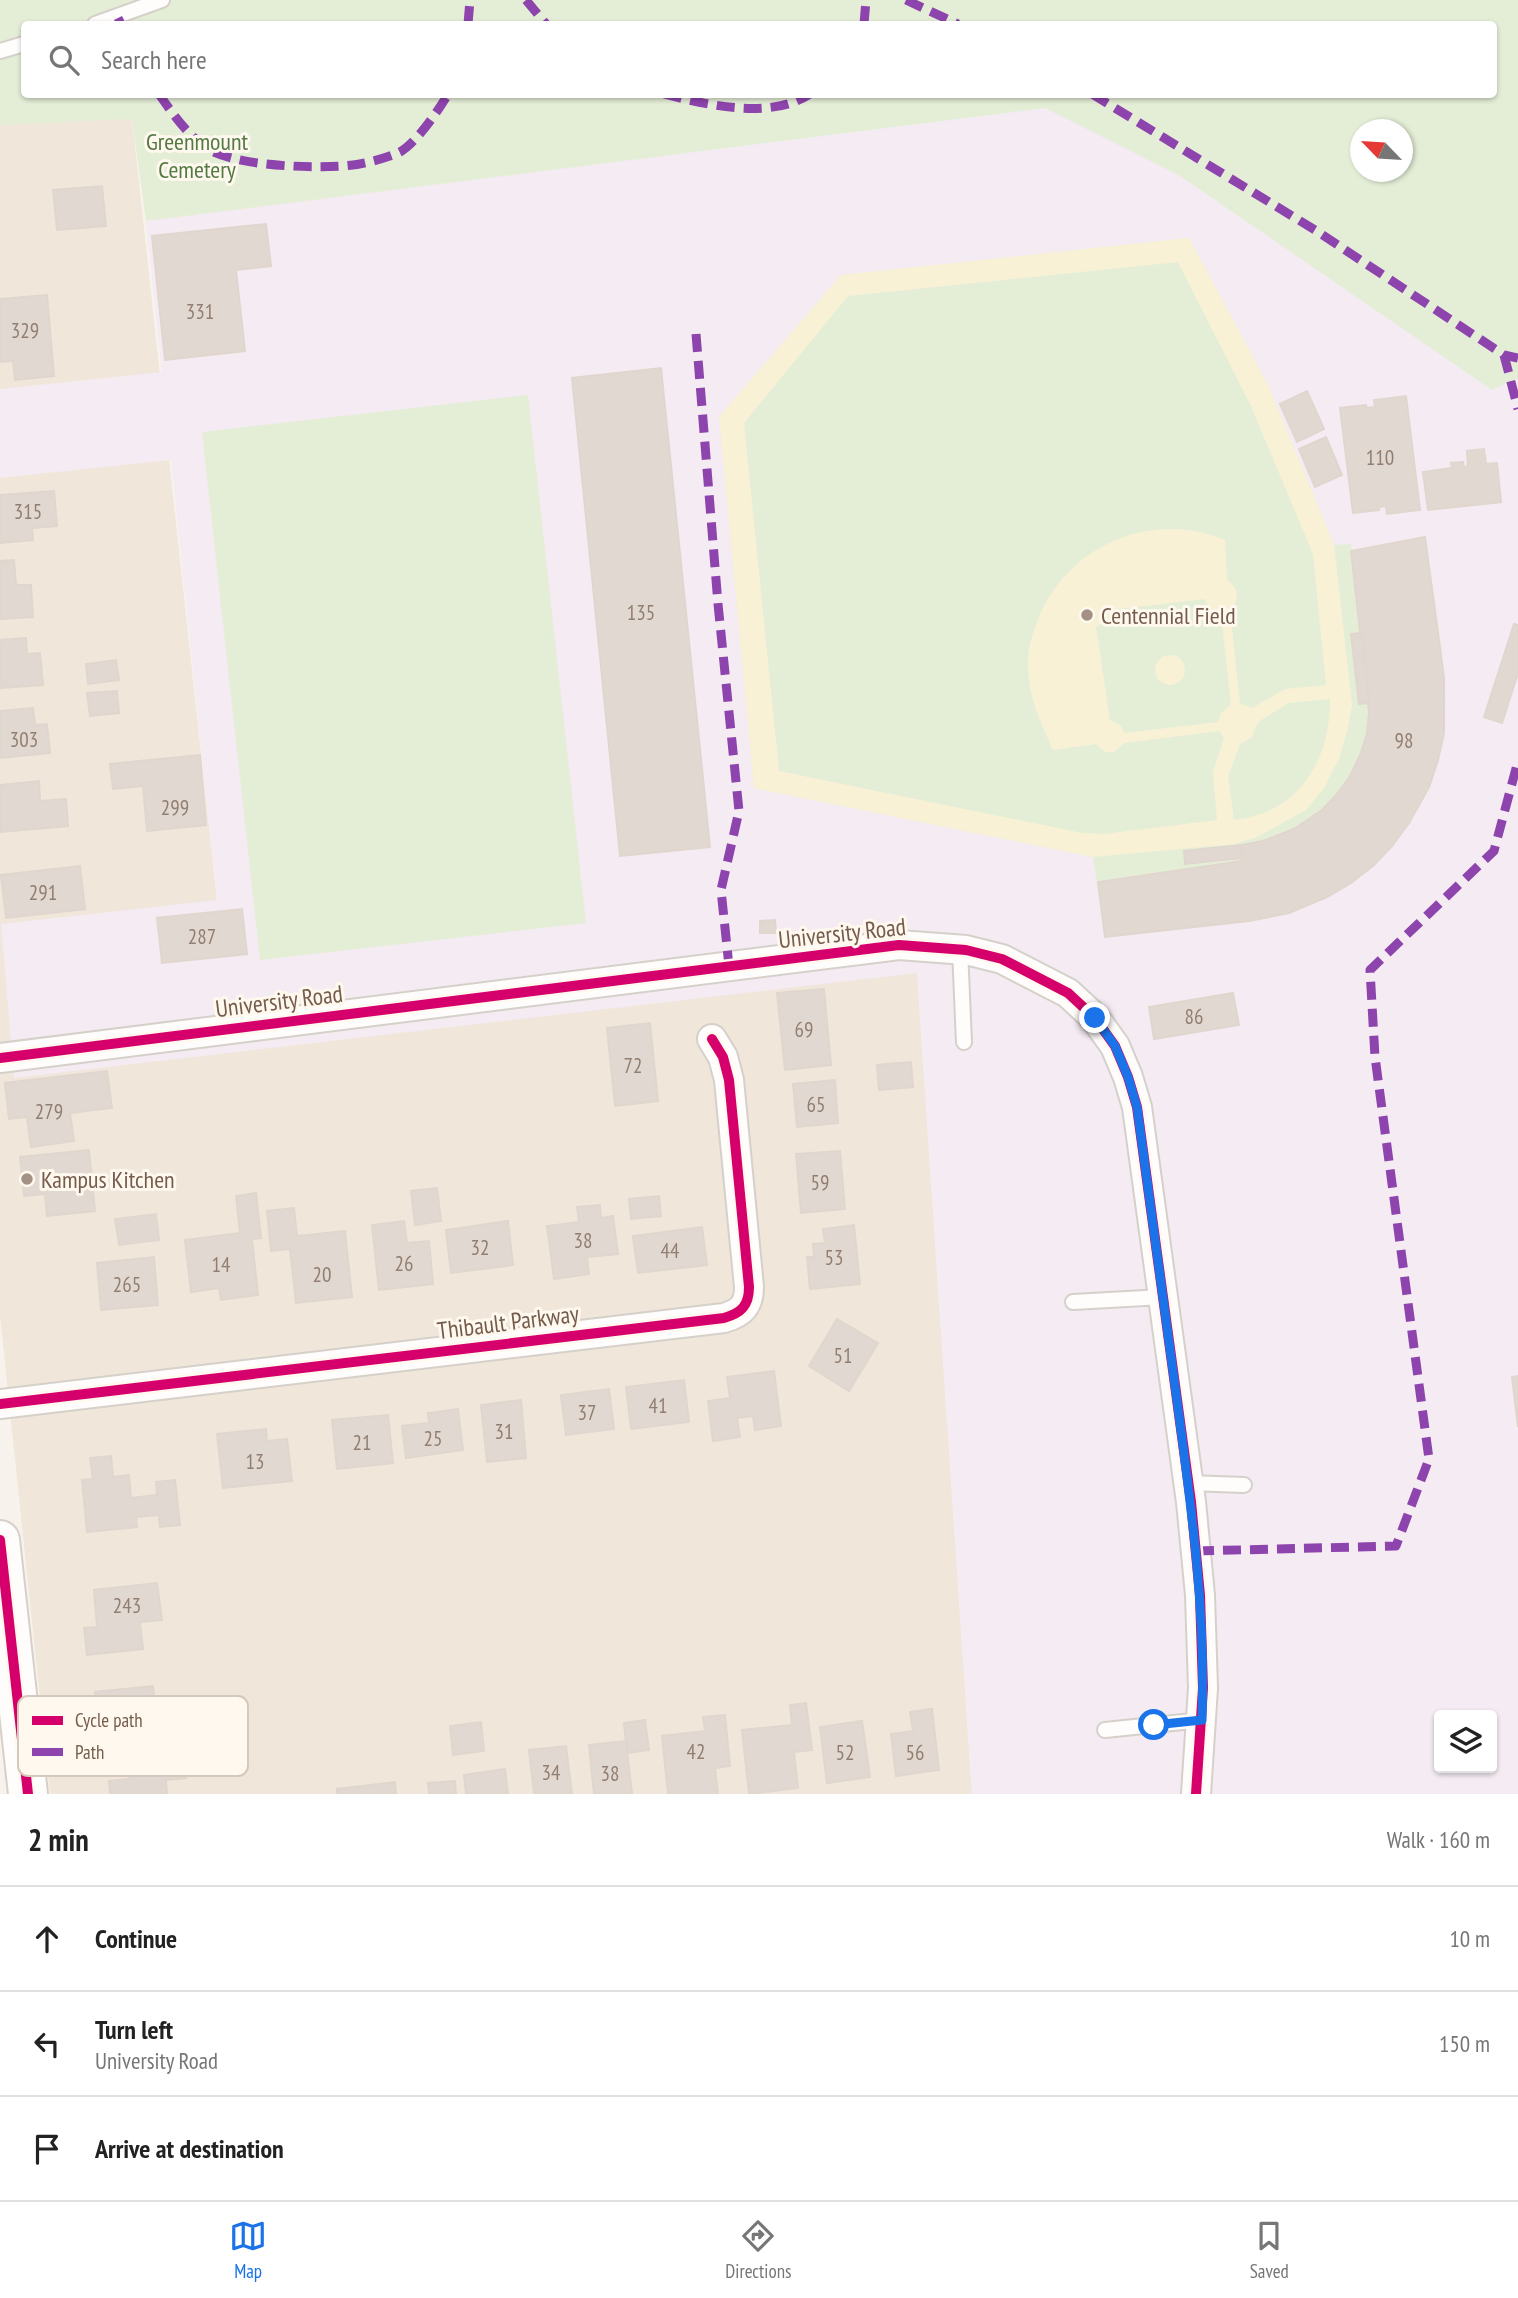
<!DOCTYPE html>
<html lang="en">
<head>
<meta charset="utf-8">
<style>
	:root { --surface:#fff; --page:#f6f6f6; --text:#222; --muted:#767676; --line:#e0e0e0; --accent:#1a73e8 }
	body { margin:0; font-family:"PT Sans Narrow",sans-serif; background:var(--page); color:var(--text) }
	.controls { position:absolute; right:21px; bottom:21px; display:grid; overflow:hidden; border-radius:7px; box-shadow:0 2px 5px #0004 }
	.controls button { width:63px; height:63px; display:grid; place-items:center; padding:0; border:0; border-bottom:2px solid var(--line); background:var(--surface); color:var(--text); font:35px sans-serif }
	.compass { position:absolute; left:1350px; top:119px; width:63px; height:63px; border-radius:50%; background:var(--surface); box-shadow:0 2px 5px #0004; rotate:295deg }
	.stop { position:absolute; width:21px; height:21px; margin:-16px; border:5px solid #1a73e8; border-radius:50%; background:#fff }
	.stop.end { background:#1a73e8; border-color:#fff; box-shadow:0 2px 7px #0008 }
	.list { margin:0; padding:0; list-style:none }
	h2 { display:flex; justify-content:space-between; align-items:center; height:91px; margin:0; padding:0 28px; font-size:30px }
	h2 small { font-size:23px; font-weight:400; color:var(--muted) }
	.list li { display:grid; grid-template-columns:46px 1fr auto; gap:21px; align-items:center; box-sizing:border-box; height:105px; padding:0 28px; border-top:2px solid var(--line) }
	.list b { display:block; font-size:26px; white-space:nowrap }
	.list p { margin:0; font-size:23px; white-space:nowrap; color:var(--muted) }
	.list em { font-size:23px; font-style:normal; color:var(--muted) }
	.icon { flex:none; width:38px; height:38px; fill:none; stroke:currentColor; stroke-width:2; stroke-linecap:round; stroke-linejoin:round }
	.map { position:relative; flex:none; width:1518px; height:1794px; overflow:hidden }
	.search { position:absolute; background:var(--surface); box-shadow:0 2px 5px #0004; left:21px; right:21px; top:21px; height:77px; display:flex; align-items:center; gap:18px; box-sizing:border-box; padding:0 24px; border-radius:7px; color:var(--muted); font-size:26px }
	.sheet { height:406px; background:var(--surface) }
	nav { display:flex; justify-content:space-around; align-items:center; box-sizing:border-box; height:98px; border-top:2px solid var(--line); background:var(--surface); font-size:19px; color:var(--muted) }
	nav a { display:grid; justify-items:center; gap:4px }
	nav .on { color:var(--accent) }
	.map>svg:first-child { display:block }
</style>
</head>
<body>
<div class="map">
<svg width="1518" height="1794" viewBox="0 0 1518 1794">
	<rect width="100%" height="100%" fill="#f7f3ec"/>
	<polygon fill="#f0e6da" points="132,118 217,901 237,1051 917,972 972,1794 50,1794 0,1315 0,125"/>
	<path fill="#f4ebf3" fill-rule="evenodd" d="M1144 94 1455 95 1518 150V1794H972L917 973 14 1078 1 924 217 900 171 460 0 478V389L162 372 146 221ZM1360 130H1402V172H1360ZM1439 1715H1492V1768H1439Z"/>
	<g fill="#e4eed7" fill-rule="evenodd">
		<path d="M0 0H1518V378L1492 390 1180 176 1045 108 146 221 132 119 0 125ZM24 24H1494V94H24ZM1360 130H1402V172H1360Z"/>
		<path d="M1189 238 1268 385 1334 545 1351 544 1352 551 1425 537C1432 588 1443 640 1445 692 1450 799 1377 890 1275 916L1105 937 1093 857 754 788 719 417 841 275Z"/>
		<polygon points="528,395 586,923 260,960 202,432"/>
	</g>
	<g fill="#f9f1d6" fill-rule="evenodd">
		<path d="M1189 238 1268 385 1334 545 1352 705 1348 728 1339 759 1324 788 1306 810 1257 837 1234 844 1093 857 754 788 719 417 841 275ZM1178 262 1251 406 1313 554 1326 685 1285 689 1252 708 1240 704 1230 610C1240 600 1239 588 1227 580L1225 540C1154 510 1073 543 1041 612 1035 627 1029 642 1028 658 1027 696 1039 717 1053 750L1096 744 1105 752H1114L1125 743 1219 731 1224 738 1213 772 1217 820 1104 834 1082 833 779 771 744 423 848 296ZM1204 599 1209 607 1221 613 1231 705 1221 713 1218 722 1125 733 1120 725 1110 720 1096 627 1108 619 1111 610ZM1330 699C1331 760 1298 814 1234 820L1228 776 1240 744 1252 737 1258 722 1288 703Z"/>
		<circle cx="1170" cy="670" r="15"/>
	</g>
	<g fill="#e1d9d1" stroke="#e0d6ce" stroke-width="2">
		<polygon points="102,186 106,226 57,230 53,190"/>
		<polygon points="266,224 271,266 236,270 245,351 165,360 152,236"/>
		<polygon points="47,295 54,376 15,380 13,361 0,362 0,299"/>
		<polygon points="661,368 710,847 620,856 572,378"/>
		<polygon points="1307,391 1324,429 1297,442 1280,404"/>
		<polygon points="1406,396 1420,510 1387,514 1386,506 1379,507 1379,510 1353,513 1340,408 1366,405 1367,408 1375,407 1374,400"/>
		<polygon points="1326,437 1342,475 1315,487 1299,449"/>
		<polygon points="1484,449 1486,464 1497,463 1501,502 1428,510 1423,472 1452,468 1451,463 1463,462 1464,467 1468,466 1467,451"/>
		<polygon points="54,491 57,526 32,528 33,540 0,543 0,495"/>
		<polygon points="1425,537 1444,678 1444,733 1438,760 1429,787 1409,823 1392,846 1373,866 1351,883 1327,897 1289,913 1249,921 1105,937 1098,882 1242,861 1241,845 1263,841 1294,829 1322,810 1337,794 1350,776 1360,755 1367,734 1369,712 1351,551"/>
		<polygon points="14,560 16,585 31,585 33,617 1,619 0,561"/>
		<polygon points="1514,624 1518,625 1518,673 1502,723 1484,717"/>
		<polygon points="1362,633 1369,703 1359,704 1351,634"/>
		<polygon points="26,638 27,654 40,653 43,685 0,688 0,640"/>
		<polygon points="116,660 119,680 88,684 86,664"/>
		<polygon points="117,691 119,713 90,716 87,693"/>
		<polygon points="33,708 35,725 47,724 50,753 0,758 0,711"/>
		<polygon points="200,755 206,825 147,831 143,786 113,789 110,764"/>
		<polygon points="39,781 40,801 66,799 68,826 1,832 0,785"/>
		<polygon points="1241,845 1242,858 1185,864 1184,851"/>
		<polygon points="80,866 85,909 6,918 1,875"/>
		<polygon points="242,909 247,954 162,963 157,918"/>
		<polygon points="775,920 776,933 760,933 760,921"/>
		<polygon points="824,989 831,1065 785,1070 777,993"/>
		<polygon points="1233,993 1239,1025 1154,1039 1149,1007"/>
		<polygon points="650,1023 658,1101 615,1106 607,1028"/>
		<polygon points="911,1062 913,1087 879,1090 877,1065"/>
		<polygon points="107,1071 112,1108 70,1113 74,1141 31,1147 27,1117 9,1119 5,1083"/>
		<polygon points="835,1080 838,1123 797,1127 793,1084"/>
		<polygon points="89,1150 95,1211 47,1216 45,1194 24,1196 20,1157"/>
		<polygon points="840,1151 845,1209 801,1213 796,1154"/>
		<polygon points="437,1188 441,1221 415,1225 411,1191"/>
		<polygon points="256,1193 261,1238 252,1239 258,1295 221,1300 219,1288 191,1292 185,1240 240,1233 236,1196"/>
		<polygon points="659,1196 661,1216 631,1219 629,1199"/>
		<polygon points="600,1205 601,1218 613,1216 618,1254 587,1257 589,1274 554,1279 547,1226 579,1222 577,1207"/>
		<polygon points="294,1208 297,1236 345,1231 352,1297 296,1303 290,1249 271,1251 267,1211"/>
		<polygon points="156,1214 159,1240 119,1245 115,1219"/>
		<polygon points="404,1221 407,1243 429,1241 433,1284 379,1290 372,1225"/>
		<polygon points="508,1221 513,1265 451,1273 446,1230"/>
		<polygon points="854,1225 860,1284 810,1289 807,1257 814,1257 813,1244 825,1243 823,1229"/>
		<polygon points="702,1227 707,1265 638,1273 633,1236"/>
		<polygon points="154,1257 158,1305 101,1310 97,1263"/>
		<polygon points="837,1319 878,1343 849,1391 809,1366"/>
		<polygon points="774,1371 781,1426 755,1430 753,1416 737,1418 740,1437 713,1441 708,1401 730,1398 727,1377"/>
		<polygon points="1518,1376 1518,1427 1512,1377"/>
		<polygon points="684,1380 689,1422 631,1429 626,1387"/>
		<polygon points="609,1389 614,1429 566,1435 561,1395"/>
		<polygon points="521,1400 526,1458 487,1462 481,1405"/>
		<polygon points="458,1409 463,1450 406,1458 402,1426 429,1423 428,1413"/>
		<polygon points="388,1415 393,1463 337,1469 332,1420"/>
		<polygon points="266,1429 267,1441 287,1439 292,1481 223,1488 217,1434"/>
		<polygon points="111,1456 113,1477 129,1475 131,1498 157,1495 156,1482 175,1480 180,1525 160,1527 159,1515 136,1517 137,1527 87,1532 82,1480 93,1479 90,1458"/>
		<polygon points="157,1583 162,1620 140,1622 143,1649 87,1655 84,1628 97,1627 94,1590"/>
		<polygon points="153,1686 157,1731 99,1736 95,1692"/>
		<polygon points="806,1703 812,1750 794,1752 798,1788 749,1794 742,1730 792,1725 790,1705"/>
		<polygon points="932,1709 939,1770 896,1776 891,1734 913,1731 910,1712"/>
		<polygon points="725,1715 730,1766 715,1768 718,1794 668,1794 662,1736 705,1731 703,1717"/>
		<polygon points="645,1720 649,1750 627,1753 624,1723"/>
		<polygon points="862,1721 870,1777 827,1783 820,1727"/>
		<polygon points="481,1722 484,1751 453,1755 450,1726"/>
		<polygon points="182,1739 186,1778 166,1780 167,1794 110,1794 109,1781 129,1779 126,1745"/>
		<polygon points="626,1741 632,1794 594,1794 589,1745"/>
		<polygon points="566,1746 572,1794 534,1794 529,1750"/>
		<polygon points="505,1769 508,1794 466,1794 464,1775"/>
		<polygon points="455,1781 456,1794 429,1794 428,1783"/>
		<polygon points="395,1782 396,1794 337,1794 337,1789"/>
	</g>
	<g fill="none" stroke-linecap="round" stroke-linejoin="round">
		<defs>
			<g id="service">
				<polyline points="95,24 162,0"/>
				<polyline points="0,51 24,44"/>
				<polyline points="960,949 964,1042"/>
				<polyline points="1073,1302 1163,1297"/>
				<polyline points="1188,1483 1244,1485"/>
				<polyline points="1105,1730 1202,1720"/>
			</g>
			<g id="minor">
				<polyline points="0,1058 899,945 966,950 1002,959 1068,993 1095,1018 1115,1046 1128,1077 1137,1107 1191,1502 1200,1595 1203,1688 1196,1794"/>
				<path d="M0 1404 724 1318C741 1313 749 1306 749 1287L729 1080 723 1057 712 1039"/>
			</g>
			<polyline id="secondary" points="0,1540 28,1794"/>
		</defs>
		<use href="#service" stroke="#d6d0ca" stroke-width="18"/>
		<use href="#minor" stroke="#d6d0ca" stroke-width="32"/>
		<use href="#secondary" stroke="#d7d0ca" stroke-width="42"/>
		<use href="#service" stroke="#fefdfc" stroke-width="14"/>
		<use href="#minor" stroke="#fefdfc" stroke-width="28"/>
		<use href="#secondary" stroke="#fefdfc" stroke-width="38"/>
		<g stroke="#8e44ad" stroke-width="9" stroke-dasharray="18 9" stroke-linecap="butt">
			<polyline points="526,0 546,24"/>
			<polyline points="906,0 958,24"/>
			<polyline points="118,18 121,24"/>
			<polyline points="468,24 470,0"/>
			<polyline points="864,24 866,0"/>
			<path d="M159 94C172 113 187 134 205 147 231 167 320 169 353 165 364 164 390 157 400 152 417 142 438 111 448 94"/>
			<path d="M664 94C708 105 770 120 810 94"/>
			<polyline points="1092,94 1315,230 1504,355 1518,358"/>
			<polyline points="696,334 718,604 739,811 721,890 729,966"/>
			<polyline points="1504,355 1518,409"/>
			<polyline points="1196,1551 1396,1546 1429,1459 1375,1057 1370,970 1494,851 1518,761"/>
		</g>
		<defs>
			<g id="cycleway">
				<polyline points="0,1058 899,945 966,950 1002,959 1068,993 1095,1018 1115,1046 1128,1077 1137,1107 1191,1502 1200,1595 1203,1688 1196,1794"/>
				<path d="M0 1404 724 1318C741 1313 749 1306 749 1287L729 1080 723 1057 712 1039"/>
				<polyline points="0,1540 28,1794"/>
			</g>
		</defs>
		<use href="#cycleway" stroke="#fef8ee" stroke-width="15"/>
		<use href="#cycleway" stroke="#d6006c" stroke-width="10"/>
	</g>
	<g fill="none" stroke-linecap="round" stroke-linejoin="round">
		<path stroke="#1a73e8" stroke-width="9" d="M1095 1018 1115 1046 1128 1077 1137 1107C1151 1207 1165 1307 1178 1408 1192 1512 1206 1615 1202 1720L1154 1725"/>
	</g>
	<g fill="#a29184" stroke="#fef8ee" stroke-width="2.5">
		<circle cx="1087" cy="615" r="7"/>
		<circle cx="27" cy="1179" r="7"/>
	</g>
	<g text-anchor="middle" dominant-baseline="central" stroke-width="6" stroke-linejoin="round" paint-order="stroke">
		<g font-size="21" fill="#927e70">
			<text x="200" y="311">331</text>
			<text x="25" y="330">329</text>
			<text x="1380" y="457">110</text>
			<text x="28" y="511">315</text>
			<text x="641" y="612">135</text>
			<text x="24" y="739">303</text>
			<text x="1404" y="740">98</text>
			<text x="175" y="807">299</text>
			<text x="43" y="892">291</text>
			<text x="202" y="936">287</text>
			<text x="1194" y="1016">86</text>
			<text x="804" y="1029">69</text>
			<text x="633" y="1065">72</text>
			<text x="816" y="1104">65</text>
			<text x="49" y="1111">279</text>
			<text x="820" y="1182">59</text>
			<text x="583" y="1240">38</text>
			<text x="480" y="1247">32</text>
			<text x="670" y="1250">44</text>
			<text x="834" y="1257">53</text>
			<text x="404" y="1263">26</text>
			<text x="221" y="1264">14</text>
			<text x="322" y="1274">20</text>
			<text x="127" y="1284">265</text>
			<text x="843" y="1355">51</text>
			<text x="658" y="1405">41</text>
			<text x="587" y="1412">37</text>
			<text x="504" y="1431">31</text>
			<text x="433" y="1438">25</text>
			<text x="362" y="1442">21</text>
			<text x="255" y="1461">13</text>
			<text x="127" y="1605">243</text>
			<text x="696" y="1751">42</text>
			<text x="845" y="1752">52</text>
			<text x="915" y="1752">56</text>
			<text x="551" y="1772">34</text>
			<text x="610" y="1773">38</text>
		</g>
		<g font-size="24" fill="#547a44" stroke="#fef8ee">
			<text x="197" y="141">Greenmount<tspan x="197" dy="28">Cemetery</tspan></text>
		</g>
		<g font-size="24" fill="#755c4c" stroke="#fef8ee" text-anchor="start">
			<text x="1101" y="615">Centennial Field</text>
			<text x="41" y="1179">Kampus Kitchen</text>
		</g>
		<g font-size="24" fill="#755c4c" stroke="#fef8ee">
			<text transform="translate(842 933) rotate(-6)">University Road</text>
			<text transform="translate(279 1001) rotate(-7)">University Road</text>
			<text transform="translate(508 1322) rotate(-7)">Thibault Parkway</text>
		</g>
	</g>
	<rect x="18" y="1696" width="230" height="80" rx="10" fill="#fef8ee" stroke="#d5c9bd" stroke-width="2"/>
	<rect x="32" y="1716" width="31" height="9" fill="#d6006c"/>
	<rect x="32" y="1748" width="31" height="8" fill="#8e44ad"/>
	<g font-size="19" fill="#755c4c">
		<text x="75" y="1727">Cycle path</text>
		<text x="75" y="1759">Path</text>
	</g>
</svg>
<div class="controls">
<button><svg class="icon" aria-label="layers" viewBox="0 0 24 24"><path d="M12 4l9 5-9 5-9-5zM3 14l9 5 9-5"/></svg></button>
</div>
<svg class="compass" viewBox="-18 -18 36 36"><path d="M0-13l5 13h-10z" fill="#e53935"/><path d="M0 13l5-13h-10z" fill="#767676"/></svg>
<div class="stop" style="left:1154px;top:1725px"></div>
<div class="stop end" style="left:1095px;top:1018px"></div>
<div class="search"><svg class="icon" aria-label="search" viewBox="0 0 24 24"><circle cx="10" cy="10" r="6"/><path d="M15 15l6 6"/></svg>Search here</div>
</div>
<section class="sheet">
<h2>2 min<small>Walk · 160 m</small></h2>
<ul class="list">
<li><svg class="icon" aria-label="ahead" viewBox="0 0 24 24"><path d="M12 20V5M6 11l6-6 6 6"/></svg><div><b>Continue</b></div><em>10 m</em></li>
<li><svg class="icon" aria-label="left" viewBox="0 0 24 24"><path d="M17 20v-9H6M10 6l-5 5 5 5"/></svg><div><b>Turn left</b><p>University Road</p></div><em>150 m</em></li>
<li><svg class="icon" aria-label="arrive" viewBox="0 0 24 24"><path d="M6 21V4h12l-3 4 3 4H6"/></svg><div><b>Arrive at destination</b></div></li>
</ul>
</section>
<nav>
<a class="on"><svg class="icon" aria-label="map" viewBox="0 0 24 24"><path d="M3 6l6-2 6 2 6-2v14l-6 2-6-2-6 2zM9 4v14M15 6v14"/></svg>Map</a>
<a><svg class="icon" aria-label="directions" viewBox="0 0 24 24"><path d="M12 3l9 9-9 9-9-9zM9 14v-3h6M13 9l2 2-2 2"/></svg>Directions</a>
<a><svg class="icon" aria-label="saved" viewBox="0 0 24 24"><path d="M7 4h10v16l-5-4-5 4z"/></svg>Saved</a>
</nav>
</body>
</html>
